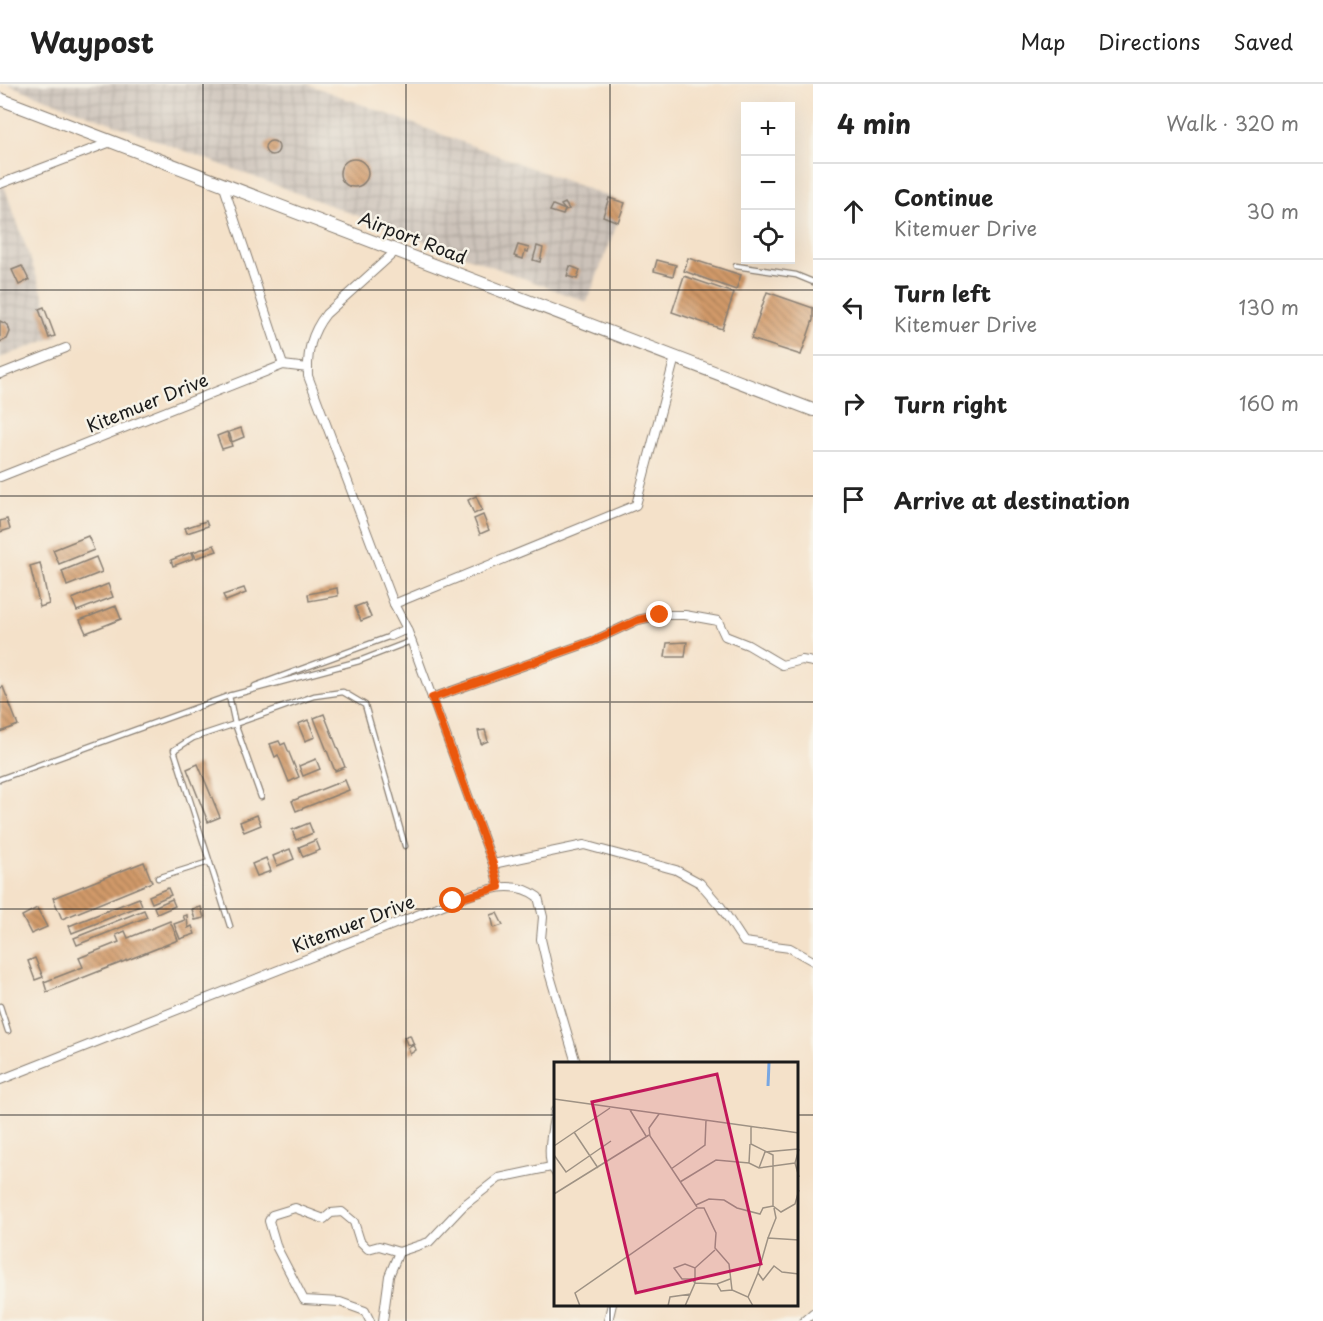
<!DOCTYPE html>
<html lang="en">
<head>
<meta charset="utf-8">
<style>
	:root { --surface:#fff; --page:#f6f6f6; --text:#222; --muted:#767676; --line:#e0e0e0 }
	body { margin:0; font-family:"Playpen Sans",sans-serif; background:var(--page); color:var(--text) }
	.controls { position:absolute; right:18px; top:18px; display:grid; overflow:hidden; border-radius:0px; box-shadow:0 6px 24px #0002 }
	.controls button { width:54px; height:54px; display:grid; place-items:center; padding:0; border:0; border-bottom:2px solid var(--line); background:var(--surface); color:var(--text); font:30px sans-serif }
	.stop { position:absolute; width:18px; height:18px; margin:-14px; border:4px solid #ea580c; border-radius:50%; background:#fff }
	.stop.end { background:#ea580c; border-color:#fff; box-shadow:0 2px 6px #0008 }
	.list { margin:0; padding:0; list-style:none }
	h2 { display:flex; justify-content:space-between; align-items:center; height:78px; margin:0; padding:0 24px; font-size:26px }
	h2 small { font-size:20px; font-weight:400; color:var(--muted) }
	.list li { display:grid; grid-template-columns:39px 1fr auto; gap:18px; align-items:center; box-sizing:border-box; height:96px; padding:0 24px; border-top:2px solid var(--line) }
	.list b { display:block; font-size:22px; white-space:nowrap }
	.list p { margin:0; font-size:20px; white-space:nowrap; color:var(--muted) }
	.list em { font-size:20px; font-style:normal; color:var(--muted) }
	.icon { flex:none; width:33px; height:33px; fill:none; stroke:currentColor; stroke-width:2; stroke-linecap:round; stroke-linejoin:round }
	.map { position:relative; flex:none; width:813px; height:1237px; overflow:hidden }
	header { display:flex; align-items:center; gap:36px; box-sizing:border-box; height:84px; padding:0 30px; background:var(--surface); border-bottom:2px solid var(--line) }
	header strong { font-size:28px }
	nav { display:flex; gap:33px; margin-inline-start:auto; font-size:21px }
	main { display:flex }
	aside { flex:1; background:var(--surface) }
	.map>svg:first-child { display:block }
</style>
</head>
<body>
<header>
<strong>Waypost</strong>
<nav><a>Map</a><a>Directions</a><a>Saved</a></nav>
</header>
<main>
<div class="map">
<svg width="813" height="1237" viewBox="0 0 813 1237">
	<defs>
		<pattern id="industrial-grid" width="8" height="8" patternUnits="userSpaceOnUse" patternTransform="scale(1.5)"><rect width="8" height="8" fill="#ccc2b9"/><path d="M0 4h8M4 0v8" fill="none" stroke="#afa69e"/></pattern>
		<pattern id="building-back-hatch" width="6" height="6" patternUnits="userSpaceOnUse" patternTransform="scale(1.5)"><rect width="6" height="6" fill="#d19a69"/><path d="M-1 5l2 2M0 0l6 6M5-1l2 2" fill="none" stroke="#a97d56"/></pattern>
	</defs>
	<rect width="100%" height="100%" fill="#f7f3e8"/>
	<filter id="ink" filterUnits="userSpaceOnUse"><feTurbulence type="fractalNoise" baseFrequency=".0167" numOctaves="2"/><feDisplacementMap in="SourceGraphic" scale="12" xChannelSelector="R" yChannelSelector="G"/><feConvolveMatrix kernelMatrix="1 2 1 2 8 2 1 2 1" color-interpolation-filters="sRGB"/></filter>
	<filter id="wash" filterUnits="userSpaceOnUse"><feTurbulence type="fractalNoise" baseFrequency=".008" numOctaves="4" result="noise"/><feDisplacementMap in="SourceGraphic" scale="24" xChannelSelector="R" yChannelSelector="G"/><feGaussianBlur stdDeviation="1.35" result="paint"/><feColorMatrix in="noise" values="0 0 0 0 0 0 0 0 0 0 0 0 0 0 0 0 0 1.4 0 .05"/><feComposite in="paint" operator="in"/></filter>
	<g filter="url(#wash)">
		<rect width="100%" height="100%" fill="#f4e1c9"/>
		<g fill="url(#industrial-grid)">
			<polygon points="7,0 307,0 625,119 587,218"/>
			<polygon points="4,102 58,252 0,274 0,104"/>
		</g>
		<g id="blocks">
			<g fill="url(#building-back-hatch)">
				<circle cx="272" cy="64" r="7"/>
				<circle cx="354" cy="89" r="14"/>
				<polygon points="609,114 625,119 618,138 603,132"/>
				<polygon points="565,119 569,125 565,126 563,131 550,127 553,121 565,126 561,121"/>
				<polygon points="518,161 529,164 528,168 525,167 523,175 514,172"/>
				<polygon points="537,162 543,164 540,178 533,176"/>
				<polygon points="688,174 741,191 736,206 684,187"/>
				<polygon points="657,176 676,181 673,192 654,187"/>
				<polygon points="22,182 29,196 19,201 12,186"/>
				<polygon points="570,182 580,186 577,195 567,192"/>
				<polygon points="684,192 734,209 722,245 672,228"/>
				<polygon points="767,208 813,224 813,236 801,271 751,255"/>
				<polygon points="44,223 55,252 49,254 39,225"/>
				<polygon points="0,237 8,241 10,248 7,255 0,258"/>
				<polygon points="241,344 244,353 232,358 229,348"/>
				<polygon points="227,348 232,362 222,365 217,352"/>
				<polygon points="476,412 482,426 474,430 468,416"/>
				<polygon points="483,431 489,446 480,450 474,435"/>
				<polygon points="7,435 10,445 0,448 0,437"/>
				<polygon points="206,437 208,442 187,449 185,444"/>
				<polygon points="88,452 94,466 59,480 53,466"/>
				<polygon points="214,461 217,467 196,474 193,468"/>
				<polygon points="192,468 194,474 173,482 171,476"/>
				<polygon points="96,473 102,488 67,502 62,487"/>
				<polygon points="40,479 49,520 40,523 30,482"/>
				<polygon points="108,500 113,513 77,527 72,515"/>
				<polygon points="244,504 246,509 226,517 223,511"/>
				<polygon points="337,504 338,512 309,517 308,510"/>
				<polygon points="365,519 371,533 361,537 355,523"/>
				<polygon points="116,522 121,535 86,549 80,536"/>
				<polygon points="687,558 685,573 665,573 667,559"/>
				<polygon points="3,603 18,641 0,648 0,604"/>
				<polygon points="324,630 345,683 335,687 314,634"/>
				<polygon points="308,636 315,653 305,657 298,640"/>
				<polygon points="485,646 488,657 481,660 478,647"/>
				<polygon points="279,657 281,661 285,659 299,693 289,698 278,671 275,673 270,660"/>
				<polygon points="316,675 320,685 303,692 299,682"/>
				<polygon points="198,680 220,733 208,738 187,685"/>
				<polygon points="345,696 349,706 296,727 292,717"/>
				<polygon points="257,731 261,741 244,748 240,738"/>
				<polygon points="309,739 313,749 296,756 292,746"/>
				<polygon points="316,756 320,766 303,773 299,763"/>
				<polygon points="290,765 294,775 277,782 273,772"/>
				<polygon points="266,774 271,787 257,792 252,780"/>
				<polygon points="144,778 152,798 62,835 53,814"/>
				<polygon points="168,804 171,811 152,819 149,812"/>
				<polygon points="139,814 142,821 72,849 69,842"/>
				<polygon points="172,815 175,822 157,830 154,823"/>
				<polygon points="201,823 204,834 195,836 192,825"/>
				<polygon points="37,824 47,843 31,850 22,832"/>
				<polygon points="144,826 147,833 77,861 74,854"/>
				<polygon points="497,829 503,841 494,844 491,831"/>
				<polygon points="187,831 188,844 192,842 195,850 180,855 174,840 185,836 183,832"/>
				<polygon points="170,837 178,856 47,908 44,898 83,883 79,874 119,858 116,851 125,847 128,854"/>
				<polygon points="35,874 43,893 35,896 28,877"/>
				<polygon points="410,951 416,966 410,970 408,964 414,961 407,960 404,953"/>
			</g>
		</g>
	</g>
	<g filter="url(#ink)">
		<use href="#blocks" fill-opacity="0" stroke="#887e72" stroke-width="1.5"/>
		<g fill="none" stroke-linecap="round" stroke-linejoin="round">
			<defs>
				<g id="lane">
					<polyline points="736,182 796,191 813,198"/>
					<polyline points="255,602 391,552"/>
					<polyline points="0,695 231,611"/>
					<polyline points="405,762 365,621 343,608 314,612 235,640 229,612 359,577 411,557"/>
					<polyline points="158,794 209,778"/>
					<polyline points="230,842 174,666 193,654 235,640 261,713"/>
					<polyline points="0,922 8,947"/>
				</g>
				<g id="street">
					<polyline points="0,100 111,58"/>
					<polyline points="223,100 283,281"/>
					<path d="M397 166 326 230C311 249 307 268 308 292L394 520 407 545 493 780 499 803"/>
					<polyline points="0,290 66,264"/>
					<polyline points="0,393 283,281 308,284"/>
					<polyline points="394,520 636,421 675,273"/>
					<polyline points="391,552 407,545"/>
					<polyline points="432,614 593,557 638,536 660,531 685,531 718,537 725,552 748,561 782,581 802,576 813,578"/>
					<polyline points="493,780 584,761 676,786 700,799 721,823 744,858 790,864 813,877"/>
					<path d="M0 996 453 817C482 808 511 793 538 813L543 833 541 855 548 885 576 979"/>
					<path d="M555 1027C553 1044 544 1075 555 1088"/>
					<polyline points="370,1237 365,1227 340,1218 304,1216 277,1164 269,1137 272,1131 295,1124 324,1135 331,1129 342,1128 354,1138 360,1157 368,1165 379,1162 399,1168 429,1158 463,1122 499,1094 551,1083"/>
					<polyline points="383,1237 389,1192 399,1168"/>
					<polyline points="608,1237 612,1220"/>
					<polyline points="804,1237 813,1229"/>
				</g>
				<polyline id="secondary" points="0,15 813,326"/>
			</defs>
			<use href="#lane" stroke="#887e72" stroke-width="7"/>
			<use href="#street" stroke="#887e72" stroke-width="10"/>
			<use href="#secondary" stroke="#887e72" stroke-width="14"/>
			<use href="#lane" stroke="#fff" stroke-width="4.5"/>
			<use href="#street" stroke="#fff" stroke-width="8"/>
			<use href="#secondary" stroke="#fff" stroke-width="12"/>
		</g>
	</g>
	<g fill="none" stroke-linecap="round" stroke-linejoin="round" filter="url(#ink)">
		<polyline stroke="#ea580c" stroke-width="8" points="453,817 499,803 493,780 432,614 593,557 638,536 660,531"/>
	</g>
	<path fill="none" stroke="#1c1c1c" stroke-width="1.5" stroke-opacity="0.55" d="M203 0V1237M406 0V1237M610 0V979M0 206H813M0 412H813M0 618H813M0 825H813M0 1031H555M796 1031H813M610 1220V1237"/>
	<g text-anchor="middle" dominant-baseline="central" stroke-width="5" stroke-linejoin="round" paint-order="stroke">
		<g font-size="18" fill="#1c1c1c" stroke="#f7f3e8">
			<text transform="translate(413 153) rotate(21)">Airport Road</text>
			<text transform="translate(147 318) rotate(-22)">Kitemuer Drive</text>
			<text transform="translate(353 839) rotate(-21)">Kitemuer Drive</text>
		</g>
	</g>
	<g transform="translate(554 978)">
		<rect width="244" height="244" fill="#f4e1c9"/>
		<path fill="none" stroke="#78a7e2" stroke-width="3" d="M214 24 215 1"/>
		<path fill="none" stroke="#9e9284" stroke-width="1.5" d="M0 37 245 71M76 48 92 74M105 52 95 66 96 74 143 145M197 65V82L219 93V144M20 70 44 106M0 84 56 46M245 87 241 101 245 115M0 93 12 110 57 79M195 101 196 82M205 106 211 90 244 87M117 107 151 83 152 58M126 120 162 98 195 101 205 106 241 101M0 132 95 73M142 143 155 137 170 138 183 146 206 152 209 146 219 144 227 150 241 142 245 128M143 146H150L162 171 161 186 175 202 178 228 194 235 199 244M214 176 222 156 220 146M245 178 214 176 204 211 209 218 220 204 228 210 245 212M161 188 141 206 131 202 120 206 128 217H138L141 221 163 222 176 217M163 222 167 229 178 228M194 235 204 211M26 244 21 231 143 146M114 244 116 235 137 232M131 244 141 221V206"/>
		<path fill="#c2185b" fill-opacity="0.15" stroke="#c2185b" stroke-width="3" d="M163 12 207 202 82 231 38 40Z"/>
		<rect width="244" height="244" fill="none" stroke="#1c1c1c" stroke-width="3"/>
	</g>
</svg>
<div class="controls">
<button>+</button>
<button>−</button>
<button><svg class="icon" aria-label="locate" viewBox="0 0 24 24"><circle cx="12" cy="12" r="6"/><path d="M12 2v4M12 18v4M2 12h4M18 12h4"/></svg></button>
</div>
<div class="stop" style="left:453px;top:817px"></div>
<div class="stop end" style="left:660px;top:531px"></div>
</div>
<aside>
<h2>4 min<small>Walk · 320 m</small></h2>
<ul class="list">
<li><svg class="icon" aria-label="ahead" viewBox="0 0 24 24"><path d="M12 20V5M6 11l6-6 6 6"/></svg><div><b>Continue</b><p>Kitemuer Drive</p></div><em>30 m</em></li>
<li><svg class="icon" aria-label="left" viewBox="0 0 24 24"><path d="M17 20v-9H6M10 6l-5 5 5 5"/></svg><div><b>Turn left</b><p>Kitemuer Drive</p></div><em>130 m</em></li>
<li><svg class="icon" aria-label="right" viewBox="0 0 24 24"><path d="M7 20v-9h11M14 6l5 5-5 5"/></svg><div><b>Turn right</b></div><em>160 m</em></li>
<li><svg class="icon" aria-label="arrive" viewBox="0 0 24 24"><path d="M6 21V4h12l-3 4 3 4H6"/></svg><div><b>Arrive at destination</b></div></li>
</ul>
</aside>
</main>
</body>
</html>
